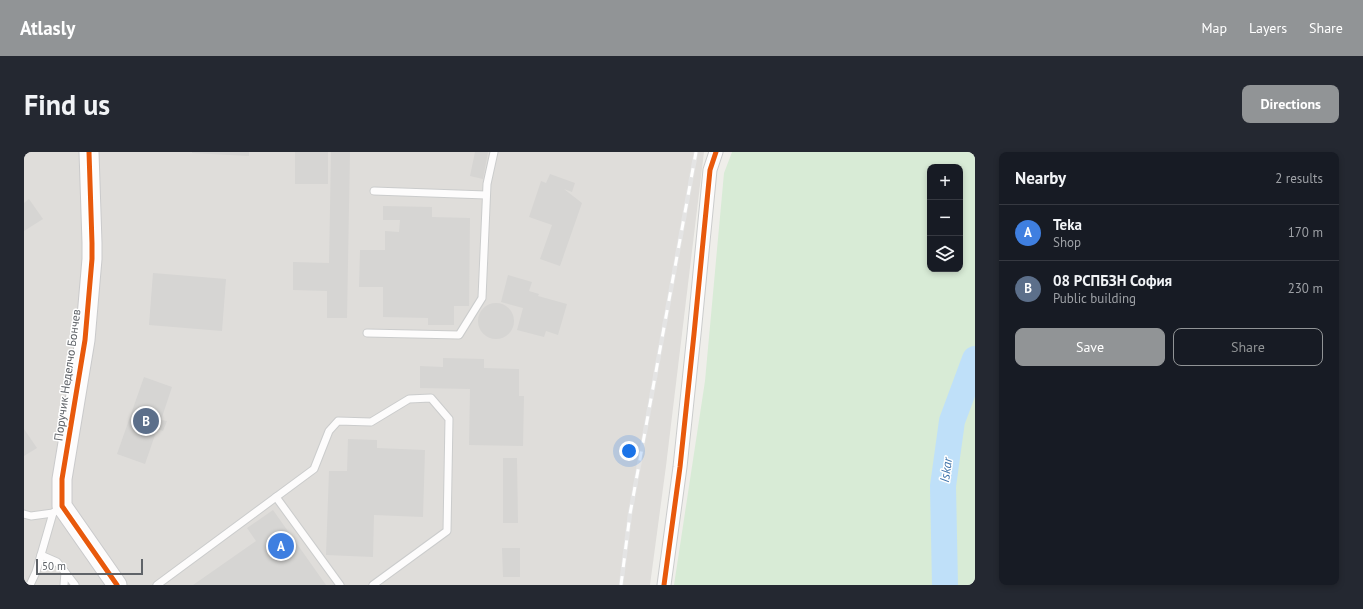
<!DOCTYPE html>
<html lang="en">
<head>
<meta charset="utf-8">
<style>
	:root { --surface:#171b24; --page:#242831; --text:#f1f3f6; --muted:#9ea1a6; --line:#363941; --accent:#919496 }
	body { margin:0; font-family:"PT Sans",sans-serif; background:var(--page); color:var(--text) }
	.controls { position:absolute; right:12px; top:12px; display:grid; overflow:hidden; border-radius:8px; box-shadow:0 2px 6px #0003 }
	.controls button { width:36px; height:36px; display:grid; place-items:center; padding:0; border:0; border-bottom:1px solid var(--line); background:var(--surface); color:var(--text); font:20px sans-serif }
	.scale { position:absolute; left:12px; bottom:10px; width:107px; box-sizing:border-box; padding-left:4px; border:2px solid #5f6368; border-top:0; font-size:11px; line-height:14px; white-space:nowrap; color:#5f6368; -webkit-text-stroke:3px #fff; paint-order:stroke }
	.you { position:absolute; left:605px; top:299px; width:14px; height:14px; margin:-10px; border:3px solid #fff; border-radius:50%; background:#1a73e8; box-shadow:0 0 0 6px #1a73e833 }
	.badge { display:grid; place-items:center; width:26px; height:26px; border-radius:50%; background:var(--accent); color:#fff; font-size:13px; font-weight:700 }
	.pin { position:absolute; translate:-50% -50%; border:2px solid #fff; box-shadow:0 1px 4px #0006 }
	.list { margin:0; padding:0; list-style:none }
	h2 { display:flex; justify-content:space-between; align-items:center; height:52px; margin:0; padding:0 16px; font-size:17px }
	h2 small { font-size:13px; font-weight:400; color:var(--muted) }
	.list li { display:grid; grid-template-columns:26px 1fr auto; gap:12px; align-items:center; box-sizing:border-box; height:56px; padding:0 16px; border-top:1px solid var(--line) }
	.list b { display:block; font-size:15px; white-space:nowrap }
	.list p { margin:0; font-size:13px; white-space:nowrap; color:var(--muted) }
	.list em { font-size:13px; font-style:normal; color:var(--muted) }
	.actions { display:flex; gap:8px; padding:12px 16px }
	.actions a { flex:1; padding:9px 0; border:1px solid var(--accent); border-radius:8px; text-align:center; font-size:14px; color:var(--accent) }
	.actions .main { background:var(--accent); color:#fff }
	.icon { flex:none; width:22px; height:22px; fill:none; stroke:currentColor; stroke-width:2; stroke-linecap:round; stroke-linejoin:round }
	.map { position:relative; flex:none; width:951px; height:433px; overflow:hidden; border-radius:8px }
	header { display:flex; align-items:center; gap:24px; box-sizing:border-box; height:56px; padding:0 20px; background:var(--accent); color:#fff }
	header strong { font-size:19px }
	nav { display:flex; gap:22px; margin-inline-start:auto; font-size:14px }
	.intro { display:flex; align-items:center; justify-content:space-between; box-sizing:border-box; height:96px; padding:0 24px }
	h1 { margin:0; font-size:28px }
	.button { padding:10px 18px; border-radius:8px; background:var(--accent); color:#fff; font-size:14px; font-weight:700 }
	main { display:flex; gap:24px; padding:0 24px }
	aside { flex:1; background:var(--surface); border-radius:8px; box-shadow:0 2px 6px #0003 }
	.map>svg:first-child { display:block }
</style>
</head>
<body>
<header>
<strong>Atlasly</strong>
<nav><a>Map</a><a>Layers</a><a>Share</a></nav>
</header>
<div class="intro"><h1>Find us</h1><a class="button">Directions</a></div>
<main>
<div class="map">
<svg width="951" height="433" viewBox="0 0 951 433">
	<rect width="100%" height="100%" fill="#efeeea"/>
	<polygon fill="#dfddda" points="0,0 680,0 642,314 626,433 0,433"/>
	<path fill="#d8ebd6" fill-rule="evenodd" d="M708 0H951V433H650L681 229 700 21ZM906 15H936V117H906Z"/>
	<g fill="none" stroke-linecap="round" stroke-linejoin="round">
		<polyline stroke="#bfe0f9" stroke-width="26" points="921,433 919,334 928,269 951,207"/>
	</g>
	<g fill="#d6d5d3">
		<polygon points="168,0 225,0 225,4 168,1"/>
		<rect x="271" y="0" width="33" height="32"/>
		<polygon points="307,0 326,0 323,166 303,166 303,139 269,138 269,110 305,111"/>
		<polygon points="451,0 464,0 459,27 446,24"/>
		<polygon points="526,22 551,31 548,40 540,37 558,51 536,114 516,107 528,73 505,65 517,29 522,31"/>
		<polygon points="5,47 19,67 0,79 0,51"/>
		<polygon points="359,54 408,55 408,65 446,66 445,154 430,154 430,173 404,173 404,166 359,165 359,135 335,135 336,98 361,98 361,79 375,80 376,68 359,68"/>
		<polygon points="129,121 202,127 198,179 125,173"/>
		<polygon points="484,123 508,130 505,139 515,142 514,144 543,152 534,183 522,179 520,185 493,178 499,156 477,150"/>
		<circle cx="472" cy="169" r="18"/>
		<polygon points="419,206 460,207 460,216 495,217 495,244 500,244 499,294 445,293 446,237 396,236 396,214 419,215"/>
		<polygon points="120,225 148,235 137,268 143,269 139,279 133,277 121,312 93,302"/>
		<polygon points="0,277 13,296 0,304"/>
		<polygon points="324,287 353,288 353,296 401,298 399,365 350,363 349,405 302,403 305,319 323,319"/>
		<polygon points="479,306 493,306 494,371 479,371"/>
		<polygon points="249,358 302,433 169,433 232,389 223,376"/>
		<polygon points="478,396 496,396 496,425 479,425"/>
	</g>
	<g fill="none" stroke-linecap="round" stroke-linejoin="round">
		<defs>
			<g id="lane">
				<polyline points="350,39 462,43"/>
				<polyline points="343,181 435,183 458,146 463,32 470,0"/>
				<polyline points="252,345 316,433"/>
				<polyline points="0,362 7,364 29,361"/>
				<polyline points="17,403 33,410 41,420 40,433"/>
				<polyline points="41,420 51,433"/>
				<polyline points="6,433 12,420 29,361 38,354"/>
				<polyline points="133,433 290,317 305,279 314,269 347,270 385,247 407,246 425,267 423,379 349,433"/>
			</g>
			<polyline id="street" points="640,433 656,315 670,182 686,18 692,0"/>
			<polyline id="secondary" points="65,0 68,91 68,107 61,188 38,327 38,354 93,433"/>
		</defs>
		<use href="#lane" stroke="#cbcccc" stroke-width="9"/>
		<use href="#street" stroke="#cbcccc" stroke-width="15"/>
		<use href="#secondary" stroke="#cacacb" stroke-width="21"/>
		<use href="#lane" stroke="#fdfcfc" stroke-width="7"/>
		<use href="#street" stroke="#fdfcfc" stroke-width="13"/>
		<use href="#secondary" stroke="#fdfcfc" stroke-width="19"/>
		<defs>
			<polyline id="rail" points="597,433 606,362 672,0"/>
		</defs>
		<use href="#rail" stroke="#e4e4e4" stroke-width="4.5"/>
		<use href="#rail" stroke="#fff" stroke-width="3" stroke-dasharray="9" stroke-linecap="butt"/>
		<defs>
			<g id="cycleway">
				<polyline points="65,0 68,91 68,107 61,188 38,327 38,354 93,433"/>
				<polyline points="640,433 656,315 670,182 686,18 692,0"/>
			</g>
		</defs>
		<use href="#cycleway" stroke="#fff" stroke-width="8"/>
		<use href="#cycleway" stroke="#e8590c" stroke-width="5"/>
	</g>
	<g text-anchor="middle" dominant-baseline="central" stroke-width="3" stroke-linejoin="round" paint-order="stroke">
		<g font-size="12" fill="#5f6368" stroke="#fff">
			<text transform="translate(43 223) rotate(-82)">Поручик Неделчо Бончев</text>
		</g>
		<g font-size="13" font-style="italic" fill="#4174aa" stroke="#fff">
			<text transform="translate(922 318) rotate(-82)">Iskar</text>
		</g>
	</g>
</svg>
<div class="controls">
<button>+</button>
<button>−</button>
<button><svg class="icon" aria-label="layers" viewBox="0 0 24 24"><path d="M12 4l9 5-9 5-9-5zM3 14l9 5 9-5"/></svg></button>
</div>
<div class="scale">50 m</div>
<div class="you"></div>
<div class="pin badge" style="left:257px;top:394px;background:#3f7fe0">A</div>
<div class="pin badge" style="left:122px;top:269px;background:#5c6f8a">B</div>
</div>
<aside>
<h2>Nearby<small>2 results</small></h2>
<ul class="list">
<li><span class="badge" style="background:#3f7fe0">A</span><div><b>Teka</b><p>Shop</p></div><em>170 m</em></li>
<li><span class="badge" style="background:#5c6f8a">B</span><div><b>08 РСПБЗН София</b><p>Public building</p></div><em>230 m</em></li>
</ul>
<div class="actions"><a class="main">Save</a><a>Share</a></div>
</aside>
</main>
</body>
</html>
